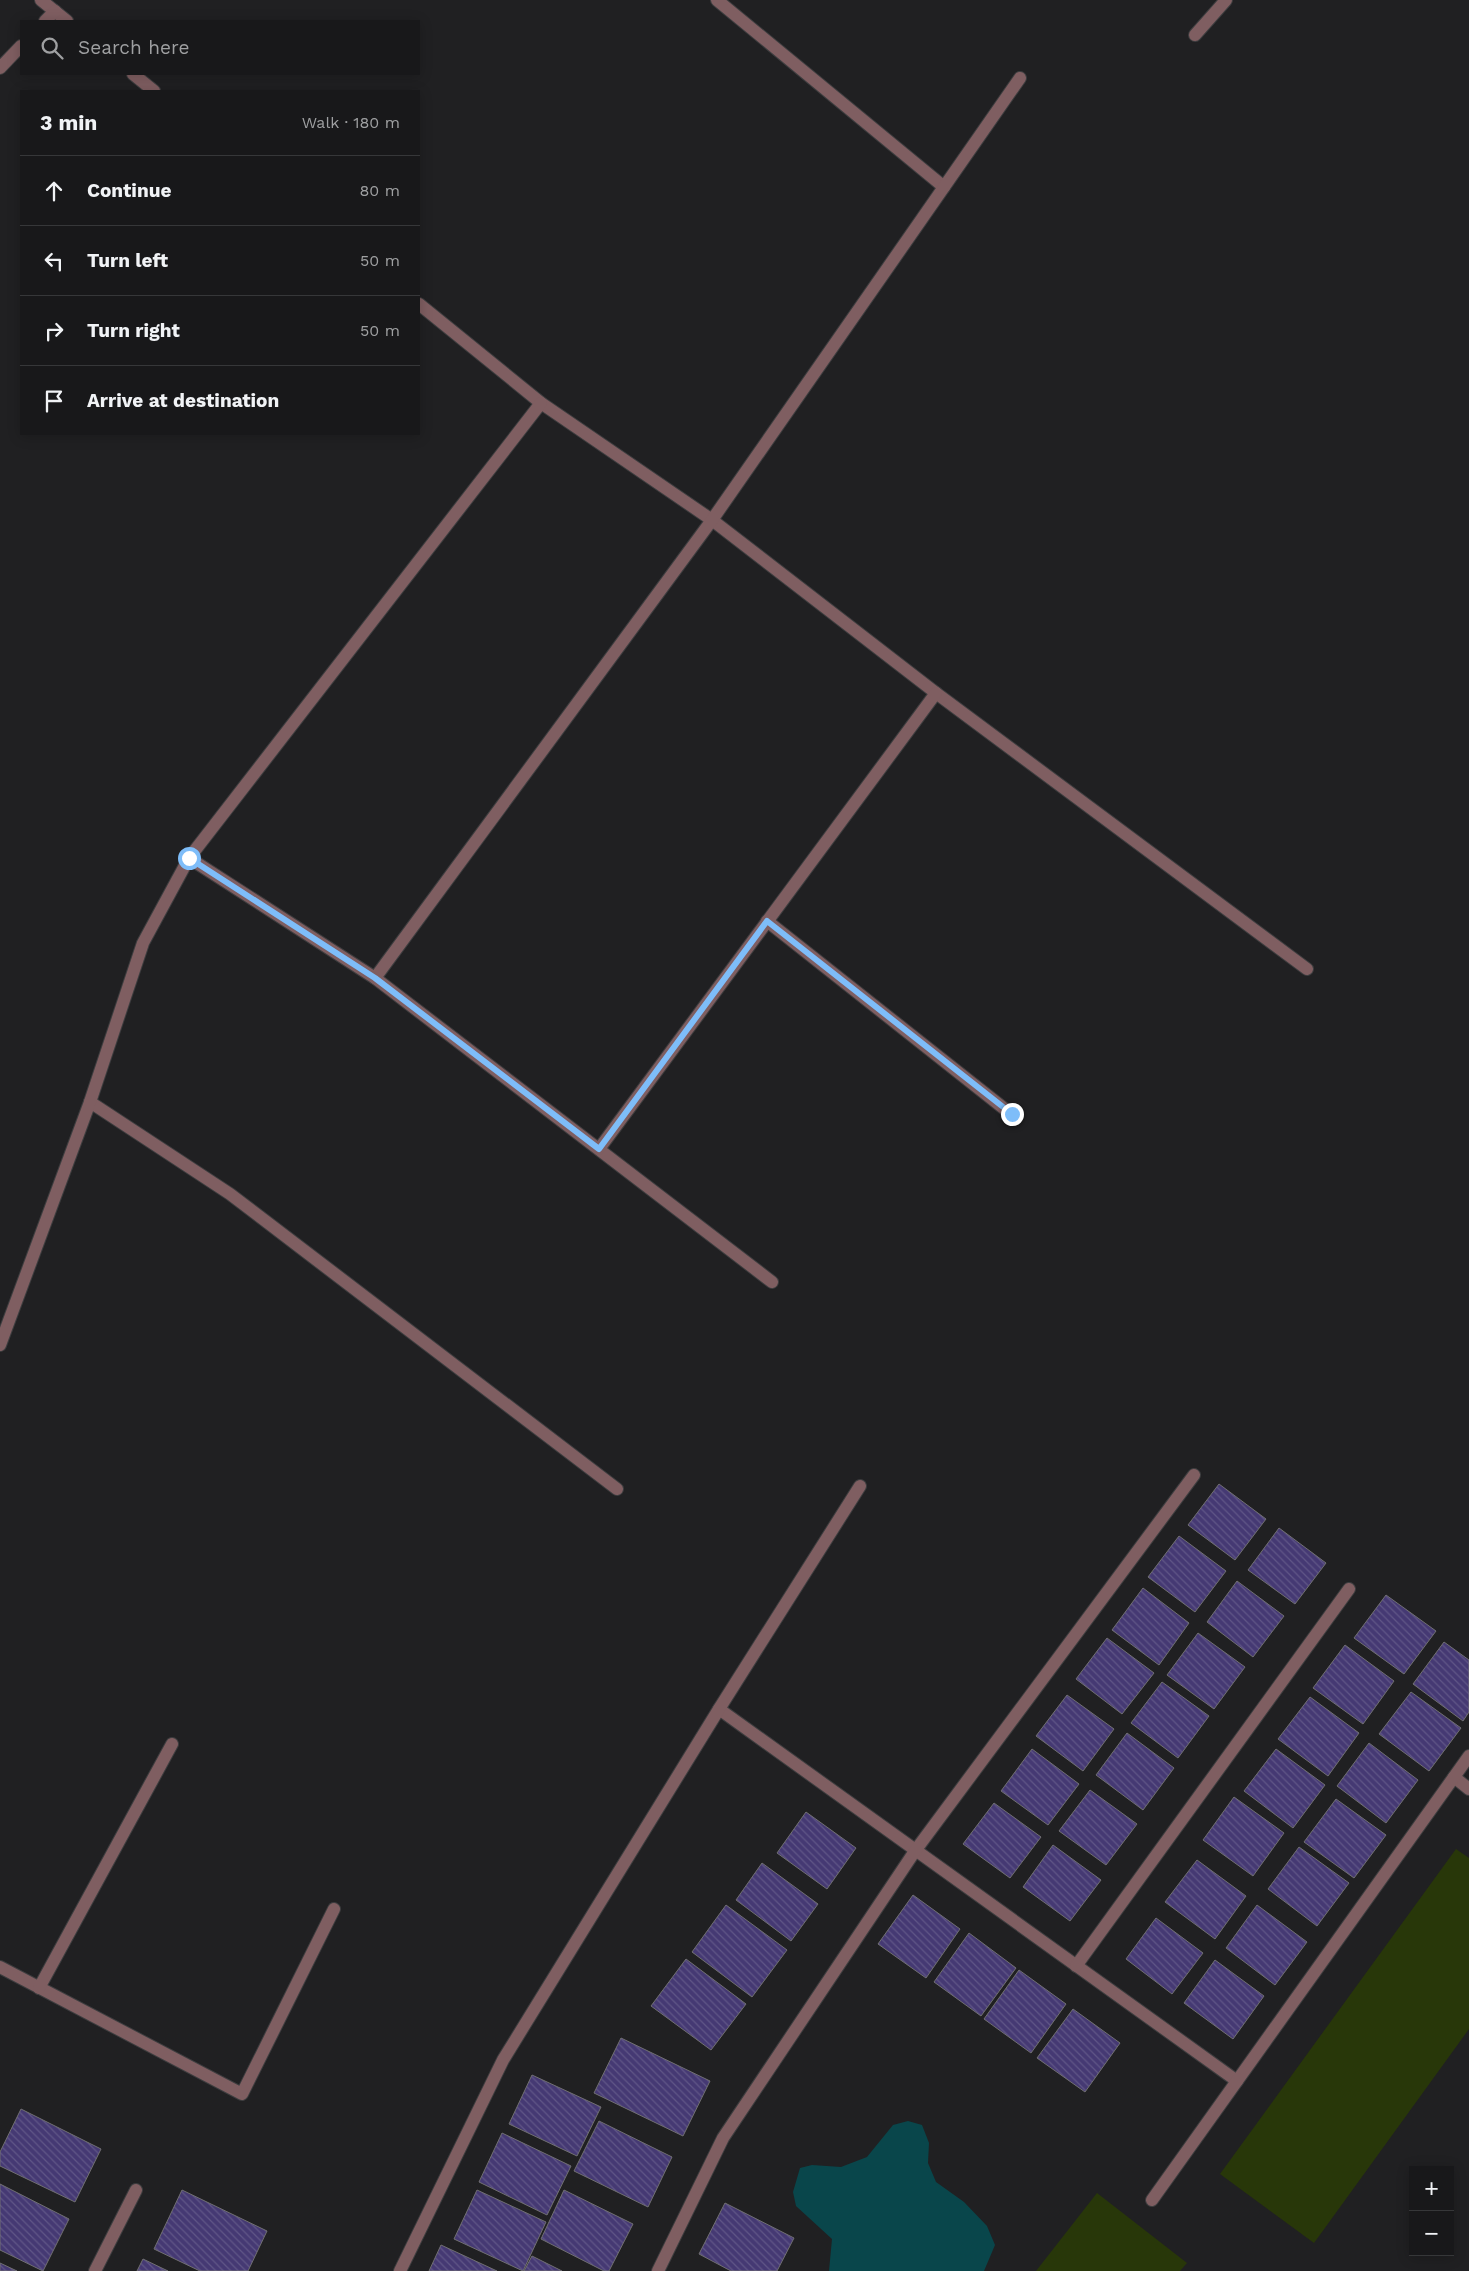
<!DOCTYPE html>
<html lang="en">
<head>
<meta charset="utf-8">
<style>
	:root { --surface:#18181a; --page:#252527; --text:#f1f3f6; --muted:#9fa0a2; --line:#363739 }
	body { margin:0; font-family:"Work Sans",sans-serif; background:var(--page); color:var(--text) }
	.controls { position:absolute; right:15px; bottom:15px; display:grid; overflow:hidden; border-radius:0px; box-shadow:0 2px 12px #0003 }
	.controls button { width:45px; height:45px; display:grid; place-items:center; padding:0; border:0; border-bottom:1px solid var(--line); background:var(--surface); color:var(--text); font:25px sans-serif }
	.stop { position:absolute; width:15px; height:15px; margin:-11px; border:4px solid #7ebdf9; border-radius:50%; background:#fff }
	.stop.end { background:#7ebdf9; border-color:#fff; box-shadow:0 1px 5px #0008 }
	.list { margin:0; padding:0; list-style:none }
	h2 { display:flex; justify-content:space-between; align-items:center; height:65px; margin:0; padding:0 20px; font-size:21px }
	h2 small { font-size:16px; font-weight:400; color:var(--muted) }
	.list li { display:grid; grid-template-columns:32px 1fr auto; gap:15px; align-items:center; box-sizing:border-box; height:70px; padding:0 20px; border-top:1px solid var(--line) }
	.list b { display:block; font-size:19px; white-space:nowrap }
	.list em { font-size:16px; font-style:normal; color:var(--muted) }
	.icon { flex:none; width:28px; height:28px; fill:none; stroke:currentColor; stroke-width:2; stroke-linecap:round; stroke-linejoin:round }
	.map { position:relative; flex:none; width:1469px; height:2271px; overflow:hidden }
	.search { position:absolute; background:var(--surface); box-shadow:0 2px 12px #0003; left:20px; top:20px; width:400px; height:55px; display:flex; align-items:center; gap:12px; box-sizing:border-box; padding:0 18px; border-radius:0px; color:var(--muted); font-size:19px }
	.panel { position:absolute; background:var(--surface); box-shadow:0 2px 12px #0003; left:20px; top:90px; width:400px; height:345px; border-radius:0px }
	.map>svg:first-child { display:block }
</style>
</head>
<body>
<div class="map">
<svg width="1469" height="2271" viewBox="0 0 1469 2271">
	<defs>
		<pattern id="building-back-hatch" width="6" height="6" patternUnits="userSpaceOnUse" patternTransform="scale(1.25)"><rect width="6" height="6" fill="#453973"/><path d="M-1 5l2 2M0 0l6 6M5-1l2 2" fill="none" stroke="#605687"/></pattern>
	</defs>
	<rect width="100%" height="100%" fill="#202022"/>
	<g fill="#283709">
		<polygon points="1456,1849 1469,1858 1469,2029 1314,2243 1220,2174"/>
		<polygon points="1097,2193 1187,2263 1180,2271 1036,2271"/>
	</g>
	<polygon fill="#09464b" points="908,2121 922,2125 929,2143 928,2163 936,2182 964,2202 987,2226 995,2245 984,2271 829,2271 832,2239 796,2206 793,2192 800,2168 812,2165 841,2167 867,2157 893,2125"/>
	<g fill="url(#building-back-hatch)" stroke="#706f72">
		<polygon points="1219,1484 1266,1519 1235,1560 1188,1525"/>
		<polygon points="1279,1528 1326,1563 1295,1604 1248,1570"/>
		<polygon points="1179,1536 1226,1571 1195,1612 1148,1577"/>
		<polygon points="1237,1581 1284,1616 1253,1657 1207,1622"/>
		<polygon points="1143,1588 1189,1623 1159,1665 1112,1630"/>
		<polygon points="1386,1595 1436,1631 1404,1674 1354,1638"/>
		<polygon points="1198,1633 1245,1667 1214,1709 1167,1675"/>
		<polygon points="1107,1638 1154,1673 1122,1714 1076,1679"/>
		<polygon points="1444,1642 1469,1660 1469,1712 1463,1721 1413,1684"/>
		<polygon points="1345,1645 1394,1681 1363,1724 1313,1688"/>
		<polygon points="1162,1682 1209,1716 1178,1758 1131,1723"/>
		<polygon points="1411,1692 1461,1728 1429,1771 1379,1734"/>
		<polygon points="1067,1695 1114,1729 1083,1771 1036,1736"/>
		<polygon points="1310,1697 1359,1733 1328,1776 1278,1739"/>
		<polygon points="1127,1733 1174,1768 1143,1810 1096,1775"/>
		<polygon points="1369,1743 1418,1780 1386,1823 1337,1786"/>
		<polygon points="1032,1749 1079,1784 1048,1825 1001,1791"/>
		<polygon points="1276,1749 1325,1785 1293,1828 1244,1791"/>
		<polygon points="1090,1790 1137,1824 1106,1865 1059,1831"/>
		<polygon points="1234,1797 1284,1833 1253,1876 1203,1840"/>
		<polygon points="1336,1799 1386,1835 1354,1878 1304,1842"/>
		<polygon points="994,1803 1041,1837 1010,1878 963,1844"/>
		<polygon points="806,1812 856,1848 827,1889 777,1853"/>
		<polygon points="1053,1845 1101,1880 1070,1921 1023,1887"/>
		<polygon points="1299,1847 1349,1883 1317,1926 1268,1889"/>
		<polygon points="1197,1860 1246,1896 1215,1939 1165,1902"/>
		<polygon points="762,1863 818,1904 791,1941 736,1900"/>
		<polygon points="913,1895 960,1929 926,1978 878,1944"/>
		<polygon points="726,1905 787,1950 752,1997 692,1952"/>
		<polygon points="1257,1905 1307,1942 1275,1985 1226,1948"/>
		<polygon points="1156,1918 1203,1953 1172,1994 1126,1959"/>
		<polygon points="969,1933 1016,1968 981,2016 934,1982"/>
		<polygon points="686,1959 746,2004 711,2050 651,2006"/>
		<polygon points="1215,1960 1264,1996 1233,2039 1184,2003"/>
		<polygon points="1019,1970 1066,2004 1031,2053 984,2019"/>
		<polygon points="1073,2009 1120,2043 1085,2092 1037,2058"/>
		<polygon points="621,2038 710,2081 683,2136 594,2093"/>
		<polygon points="532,2075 601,2107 577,2156 509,2124"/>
		<polygon points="21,2109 101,2149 75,2202 0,2166 0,2152"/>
		<polygon points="599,2121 672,2157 648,2207 574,2171"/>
		<polygon points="502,2133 571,2166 547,2215 479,2182"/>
		<polygon points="0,2184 69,2219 43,2271 0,2250"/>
		<polygon points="182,2190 267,2231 248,2271 200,2271 154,2249"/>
		<polygon points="477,2190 546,2222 523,2271 454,2239"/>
		<polygon points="564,2190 633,2224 609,2271 604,2271 541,2239"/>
		<polygon points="725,2203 794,2238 777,2271 731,2271 699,2254"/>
		<polygon points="441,2245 497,2271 429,2271"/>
		<polygon points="532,2256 562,2271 524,2271"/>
		<polygon points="143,2259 168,2271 137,2271"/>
		<polygon points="0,2263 17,2271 0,2271"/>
	</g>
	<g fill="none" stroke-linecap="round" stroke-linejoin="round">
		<defs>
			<g id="minor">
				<polyline points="41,0 67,21"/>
				<polyline points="717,0 944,187"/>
				<polyline points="45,21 55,11"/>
				<polyline points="1195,35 1226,0"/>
				<polyline points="0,68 21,46"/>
				<polyline points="133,74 154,91"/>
				<polyline points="419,304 541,403 712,520 936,693 1307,969"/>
				<polyline points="189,858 375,978 772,1282"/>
				<polyline points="767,921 1011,1114"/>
				<polyline points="375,978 712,520 1020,78"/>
				<polyline points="90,1102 230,1194 617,1489"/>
				<polyline points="599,1149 936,693"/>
				<polyline points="0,1345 90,1102 143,943 189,858 541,403"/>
				<polyline points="719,1709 1237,2081"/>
				<polyline points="1454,1777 1469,1789"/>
				<polyline points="1076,1966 1349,1589"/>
				<polyline points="0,1967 242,2094 334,1909"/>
				<polyline points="39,1988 172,1744"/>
				<polyline points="1152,2200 1469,1756"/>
				<polyline points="95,2271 136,2190"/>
				<polyline points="400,2271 503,2060 719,1709 860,1486"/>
				<polyline points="658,2271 723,2138 915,1851 1194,1475"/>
			</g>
		</defs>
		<use href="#minor" stroke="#3d3d3f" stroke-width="14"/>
		<use href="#minor" stroke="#7f5e61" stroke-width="12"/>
	</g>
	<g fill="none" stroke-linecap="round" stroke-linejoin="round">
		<polyline stroke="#7ebdf9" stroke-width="6" points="189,858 375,978 599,1149 767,921 1012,1114"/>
	</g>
</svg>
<div class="controls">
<button>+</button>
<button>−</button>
</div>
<div class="stop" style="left:189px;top:858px"></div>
<div class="stop end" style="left:1012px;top:1114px"></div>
<div class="search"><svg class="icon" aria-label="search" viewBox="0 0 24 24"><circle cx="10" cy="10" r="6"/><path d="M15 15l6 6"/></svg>Search here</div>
<section class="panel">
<h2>3 min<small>Walk · 180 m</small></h2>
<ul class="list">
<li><svg class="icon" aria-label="ahead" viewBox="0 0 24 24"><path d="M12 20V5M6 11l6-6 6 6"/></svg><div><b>Continue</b></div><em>80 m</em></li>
<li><svg class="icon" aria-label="left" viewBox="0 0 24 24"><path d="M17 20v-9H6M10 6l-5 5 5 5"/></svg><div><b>Turn left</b></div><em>50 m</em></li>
<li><svg class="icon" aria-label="right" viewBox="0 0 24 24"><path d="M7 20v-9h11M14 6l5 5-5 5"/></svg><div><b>Turn right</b></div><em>50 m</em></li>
<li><svg class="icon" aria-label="arrive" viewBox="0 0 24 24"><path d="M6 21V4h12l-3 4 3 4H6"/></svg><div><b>Arrive at destination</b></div></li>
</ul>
</section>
</div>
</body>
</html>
